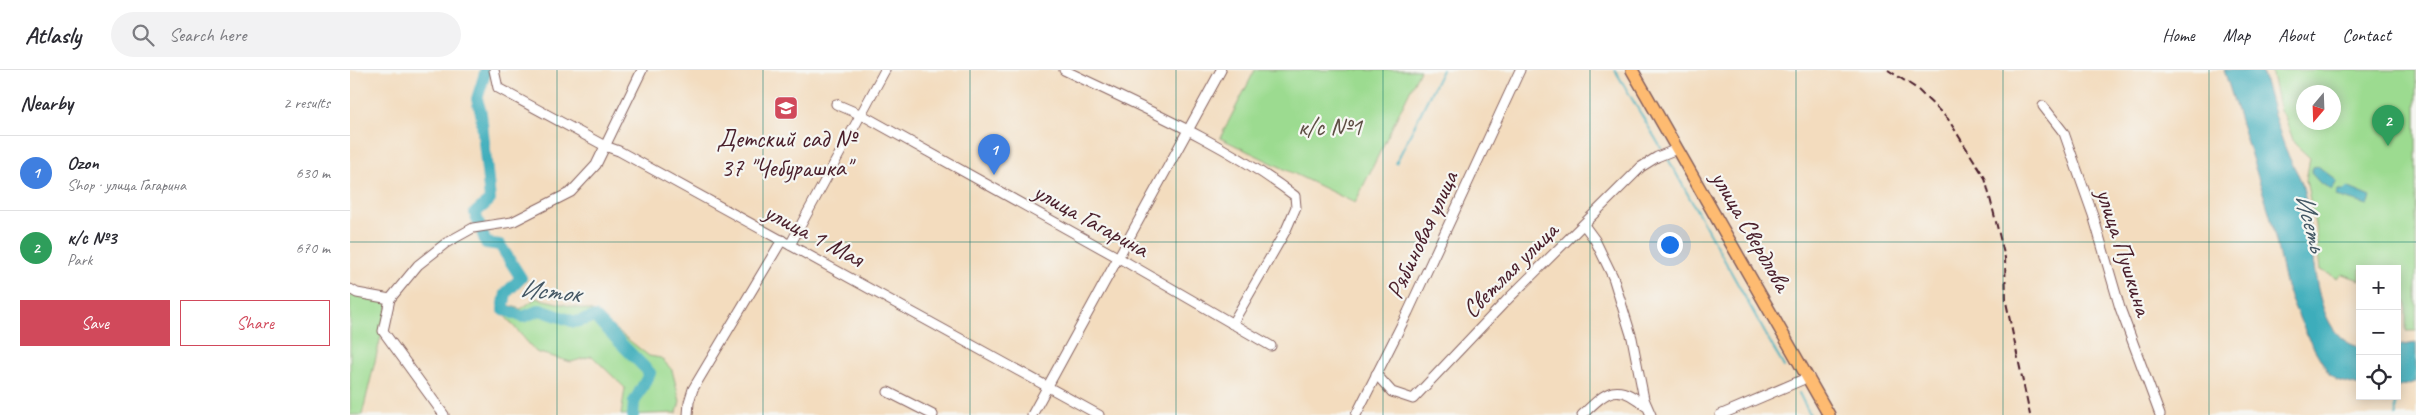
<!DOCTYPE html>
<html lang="en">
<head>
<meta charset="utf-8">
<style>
	:root { --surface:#fff; --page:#f2f2f3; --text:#2b2b33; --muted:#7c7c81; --line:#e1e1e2; --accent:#d1495b }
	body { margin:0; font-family:Caveat,sans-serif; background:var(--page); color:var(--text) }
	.controls { position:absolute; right:15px; bottom:15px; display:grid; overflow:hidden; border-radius:0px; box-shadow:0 2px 12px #0003 }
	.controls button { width:45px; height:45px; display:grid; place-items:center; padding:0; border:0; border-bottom:1px solid var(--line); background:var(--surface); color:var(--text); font:25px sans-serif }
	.compass { position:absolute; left:1946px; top:15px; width:45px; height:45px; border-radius:50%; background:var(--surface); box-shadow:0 2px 12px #0003; rotate:199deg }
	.you { position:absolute; left:1319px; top:174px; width:18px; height:18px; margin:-12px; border:4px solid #fff; border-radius:50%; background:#1a73e8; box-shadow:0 0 0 8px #1a73e833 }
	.badge { display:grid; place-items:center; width:32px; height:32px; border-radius:50%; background:var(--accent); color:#fff; font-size:16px; font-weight:700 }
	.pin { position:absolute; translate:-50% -41px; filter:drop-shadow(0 1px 2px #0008) }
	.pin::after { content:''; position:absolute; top:26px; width:18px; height:15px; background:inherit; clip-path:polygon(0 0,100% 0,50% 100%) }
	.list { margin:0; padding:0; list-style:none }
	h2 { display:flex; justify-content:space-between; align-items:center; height:65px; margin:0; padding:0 20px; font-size:21px }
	h2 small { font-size:16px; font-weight:400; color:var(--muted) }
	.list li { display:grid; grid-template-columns:32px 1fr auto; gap:15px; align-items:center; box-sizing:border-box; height:75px; padding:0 20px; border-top:1px solid var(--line) }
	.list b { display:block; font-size:19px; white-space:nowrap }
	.list p { margin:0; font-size:16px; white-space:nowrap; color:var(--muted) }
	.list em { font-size:16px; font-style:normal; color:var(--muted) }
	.actions { display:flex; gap:10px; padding:15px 20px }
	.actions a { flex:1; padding:11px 0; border:1px solid var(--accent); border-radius:0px; text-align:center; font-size:18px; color:var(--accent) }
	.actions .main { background:var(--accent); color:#fff }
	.icon { flex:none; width:28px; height:28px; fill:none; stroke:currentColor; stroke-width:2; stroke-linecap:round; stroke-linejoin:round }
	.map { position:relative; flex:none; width:2066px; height:345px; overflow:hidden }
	header { display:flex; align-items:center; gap:30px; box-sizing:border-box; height:70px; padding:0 25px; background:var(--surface); border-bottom:1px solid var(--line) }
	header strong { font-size:24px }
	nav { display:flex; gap:28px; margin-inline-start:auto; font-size:18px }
	.search { width:350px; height:45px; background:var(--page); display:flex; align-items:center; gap:12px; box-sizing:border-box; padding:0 18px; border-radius:28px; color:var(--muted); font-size:19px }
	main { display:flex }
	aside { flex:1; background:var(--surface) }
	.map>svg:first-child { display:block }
</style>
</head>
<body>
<header>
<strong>Atlasly</strong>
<div class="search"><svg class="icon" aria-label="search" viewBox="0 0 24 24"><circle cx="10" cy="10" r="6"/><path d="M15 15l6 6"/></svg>Search here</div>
<nav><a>Home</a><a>Map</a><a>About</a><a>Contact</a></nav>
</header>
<main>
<aside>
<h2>Nearby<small>2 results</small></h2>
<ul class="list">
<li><span class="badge" style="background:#3f7fe0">1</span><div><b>Ozon</b><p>Shop · улица Гагарина</p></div><em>630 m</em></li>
<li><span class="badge" style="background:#2e9e5b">2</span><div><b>к/с №3</b><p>Park</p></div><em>670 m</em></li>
</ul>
<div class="actions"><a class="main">Save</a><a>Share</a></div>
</aside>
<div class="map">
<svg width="2066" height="345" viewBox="0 0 2066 345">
	<rect width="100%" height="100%" fill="#f6f6f2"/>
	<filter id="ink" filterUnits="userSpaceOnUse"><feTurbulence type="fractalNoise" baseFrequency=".02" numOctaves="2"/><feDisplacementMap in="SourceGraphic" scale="10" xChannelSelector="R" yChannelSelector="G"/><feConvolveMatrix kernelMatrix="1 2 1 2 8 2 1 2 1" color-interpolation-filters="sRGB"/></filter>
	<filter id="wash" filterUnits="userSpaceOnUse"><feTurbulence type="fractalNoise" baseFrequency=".0096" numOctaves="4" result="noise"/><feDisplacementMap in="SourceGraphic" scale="20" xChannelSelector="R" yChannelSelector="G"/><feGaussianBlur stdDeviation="1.12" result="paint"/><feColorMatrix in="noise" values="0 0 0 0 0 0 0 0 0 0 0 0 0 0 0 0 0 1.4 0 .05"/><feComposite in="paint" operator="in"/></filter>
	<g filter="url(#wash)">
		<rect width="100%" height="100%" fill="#f3dcbe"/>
		<g fill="#9cdb90" stroke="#737d5e" fill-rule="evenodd">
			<polygon points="905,0 1070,0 1005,133 870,68"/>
			<path d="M1921 0H2066V261H2056V232L2047 231V199H2010V210L1992 204 1987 208 1970 200 1965 155 1956 110 1960 88 1944 73 1935 47 1930 41ZM1954 22H1984V52H1954Z"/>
			<polygon points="0,219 40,229 12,345 0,345"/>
			<polygon points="186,228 242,241 299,286 311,288 322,300 330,331 327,343 271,345 275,318 242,286 221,292 186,282 148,238 151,233 171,239"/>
		</g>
		<g fill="#3eadbb" stroke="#446673">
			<path d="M1874 0H1912C1920 29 1927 59 1939 87 1943 96 1949 104 1952 114 1966 155 1955 266 2010 277V316L1986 310 1979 304 1959 270 1943 234 1936 217 1920 145Z"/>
			<polygon points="1968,96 1987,111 1982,120 1969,112 1961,103 1963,97"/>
			<polygon points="1997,117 2021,127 2018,135 1986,126 1988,120 1994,120"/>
			<polygon points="2066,273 2066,312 2047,318 2047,276"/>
		</g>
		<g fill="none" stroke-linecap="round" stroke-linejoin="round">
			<g stroke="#3eadbb" stroke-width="2">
				<polyline points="1265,0 1311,78"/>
				<polyline points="1317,87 1434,297"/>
				<polyline points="1046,93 1092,0"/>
				<polyline points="1449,323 1460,345"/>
				<polyline points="2045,326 2046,345"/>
			</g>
			<polyline stroke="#3eadbb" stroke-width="12" points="136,0 127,29 131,43 140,130 125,143 136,173 150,175 171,208 156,223 153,239 173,247 190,240 225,252 245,247 300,303 284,332 283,345"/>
		</g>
	</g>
	<g filter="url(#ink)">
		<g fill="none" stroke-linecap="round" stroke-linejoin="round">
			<defs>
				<g id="minor">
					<polyline points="144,0 148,18 255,76 269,81 749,345"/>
					<path d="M714 0C793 38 875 73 945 126L946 137 936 160 882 254"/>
					<polyline points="486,34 514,46 769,188 921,276"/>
					<polyline points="1693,36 1714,63 1743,145 1770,238 1810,345"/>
					<polyline points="1234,155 1245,170 1263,207 1282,268 1294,329 1301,345"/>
					<polyline points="440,175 535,0"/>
					<polyline points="0,219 7,223 40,229"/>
					<polyline points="1026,304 1042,322 1063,329 1156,231 1291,97 1307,87 1327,79"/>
					<polyline points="538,322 583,345"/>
					<polyline points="94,345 33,261 40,229 68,195 96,173 123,158 162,152 221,122 246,95 292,0"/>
					<polyline points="338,345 339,332 343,319 432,170"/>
					<polyline points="682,345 871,0"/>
					<polyline points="1006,345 1058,242 1170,0"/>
					<path d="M1232 345C1256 322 1267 310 1295 336"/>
					<polyline points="1370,345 1459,307"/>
				</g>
				<polyline id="major" points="1282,0 1479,345"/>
			</defs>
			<use href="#minor" stroke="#85615e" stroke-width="11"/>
			<use href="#major" stroke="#85615e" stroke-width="14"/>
			<use href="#minor" stroke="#fff" stroke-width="9"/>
			<use href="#major" stroke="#febb71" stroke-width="11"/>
			<polyline stroke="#4a1f2b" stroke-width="2" stroke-dasharray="8 4" stroke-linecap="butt" points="1538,0 1566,18 1598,49 1635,108 1655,188 1656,232 1680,345"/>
		</g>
	</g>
	<path fill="none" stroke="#0f766e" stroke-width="1" stroke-opacity="0.55" d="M207 0V345M413 0V345M620 0V345M826 0V345M1033 0V345M1240 0V345M1446 0V345M1653 0V345M1859 0V345M0 172H2066"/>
	<defs>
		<symbol id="school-square" viewBox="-11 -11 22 22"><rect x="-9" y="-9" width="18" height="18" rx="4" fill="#d1495b" stroke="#f6f6f2"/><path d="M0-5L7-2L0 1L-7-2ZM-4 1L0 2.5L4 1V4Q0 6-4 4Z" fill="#fff"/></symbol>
	</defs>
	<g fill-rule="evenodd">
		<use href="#school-square" x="422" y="24" width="28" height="28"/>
	</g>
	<g text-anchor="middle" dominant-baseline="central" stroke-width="4.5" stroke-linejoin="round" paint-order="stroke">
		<g font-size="25" fill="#5e4e44" stroke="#f6f6f2">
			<text x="980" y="57">к/с №1</text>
		</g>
		<g font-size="25" fill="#4a1f2b" stroke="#f6f6f2">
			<text x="436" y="69">Детский сад №<tspan x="436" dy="29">37 "Чебурашка"</tspan></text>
		</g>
		<g font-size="25" fill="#4a1f2b" stroke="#f6f6f2">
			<text transform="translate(741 150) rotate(29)">улица Гагарина</text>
			<text transform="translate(1401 161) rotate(60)">улица Свердлова</text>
			<text transform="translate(464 165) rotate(28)">улица 1 Мая</text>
			<text transform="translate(1072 165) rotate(-65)">Рябиновая улица</text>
			<text transform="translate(1774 182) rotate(72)">улица Пушкина</text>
			<text transform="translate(1160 200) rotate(-45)">Светлая улица</text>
		</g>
		<g font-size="26" font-style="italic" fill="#455865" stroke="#f6f6f2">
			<text transform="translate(1961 152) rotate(75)">Исеть</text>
			<text transform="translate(200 221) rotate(5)">Исток</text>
		</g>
	</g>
</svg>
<div class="controls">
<button>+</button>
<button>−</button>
<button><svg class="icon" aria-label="locate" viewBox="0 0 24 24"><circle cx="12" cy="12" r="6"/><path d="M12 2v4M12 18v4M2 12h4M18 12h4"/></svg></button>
</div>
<svg class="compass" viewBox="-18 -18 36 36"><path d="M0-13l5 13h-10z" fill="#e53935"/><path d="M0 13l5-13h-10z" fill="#7c7c81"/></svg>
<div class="you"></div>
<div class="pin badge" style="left:644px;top:105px;background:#3f7fe0">1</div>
<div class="pin badge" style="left:2038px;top:76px;background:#2e9e5b">2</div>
</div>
</main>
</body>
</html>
